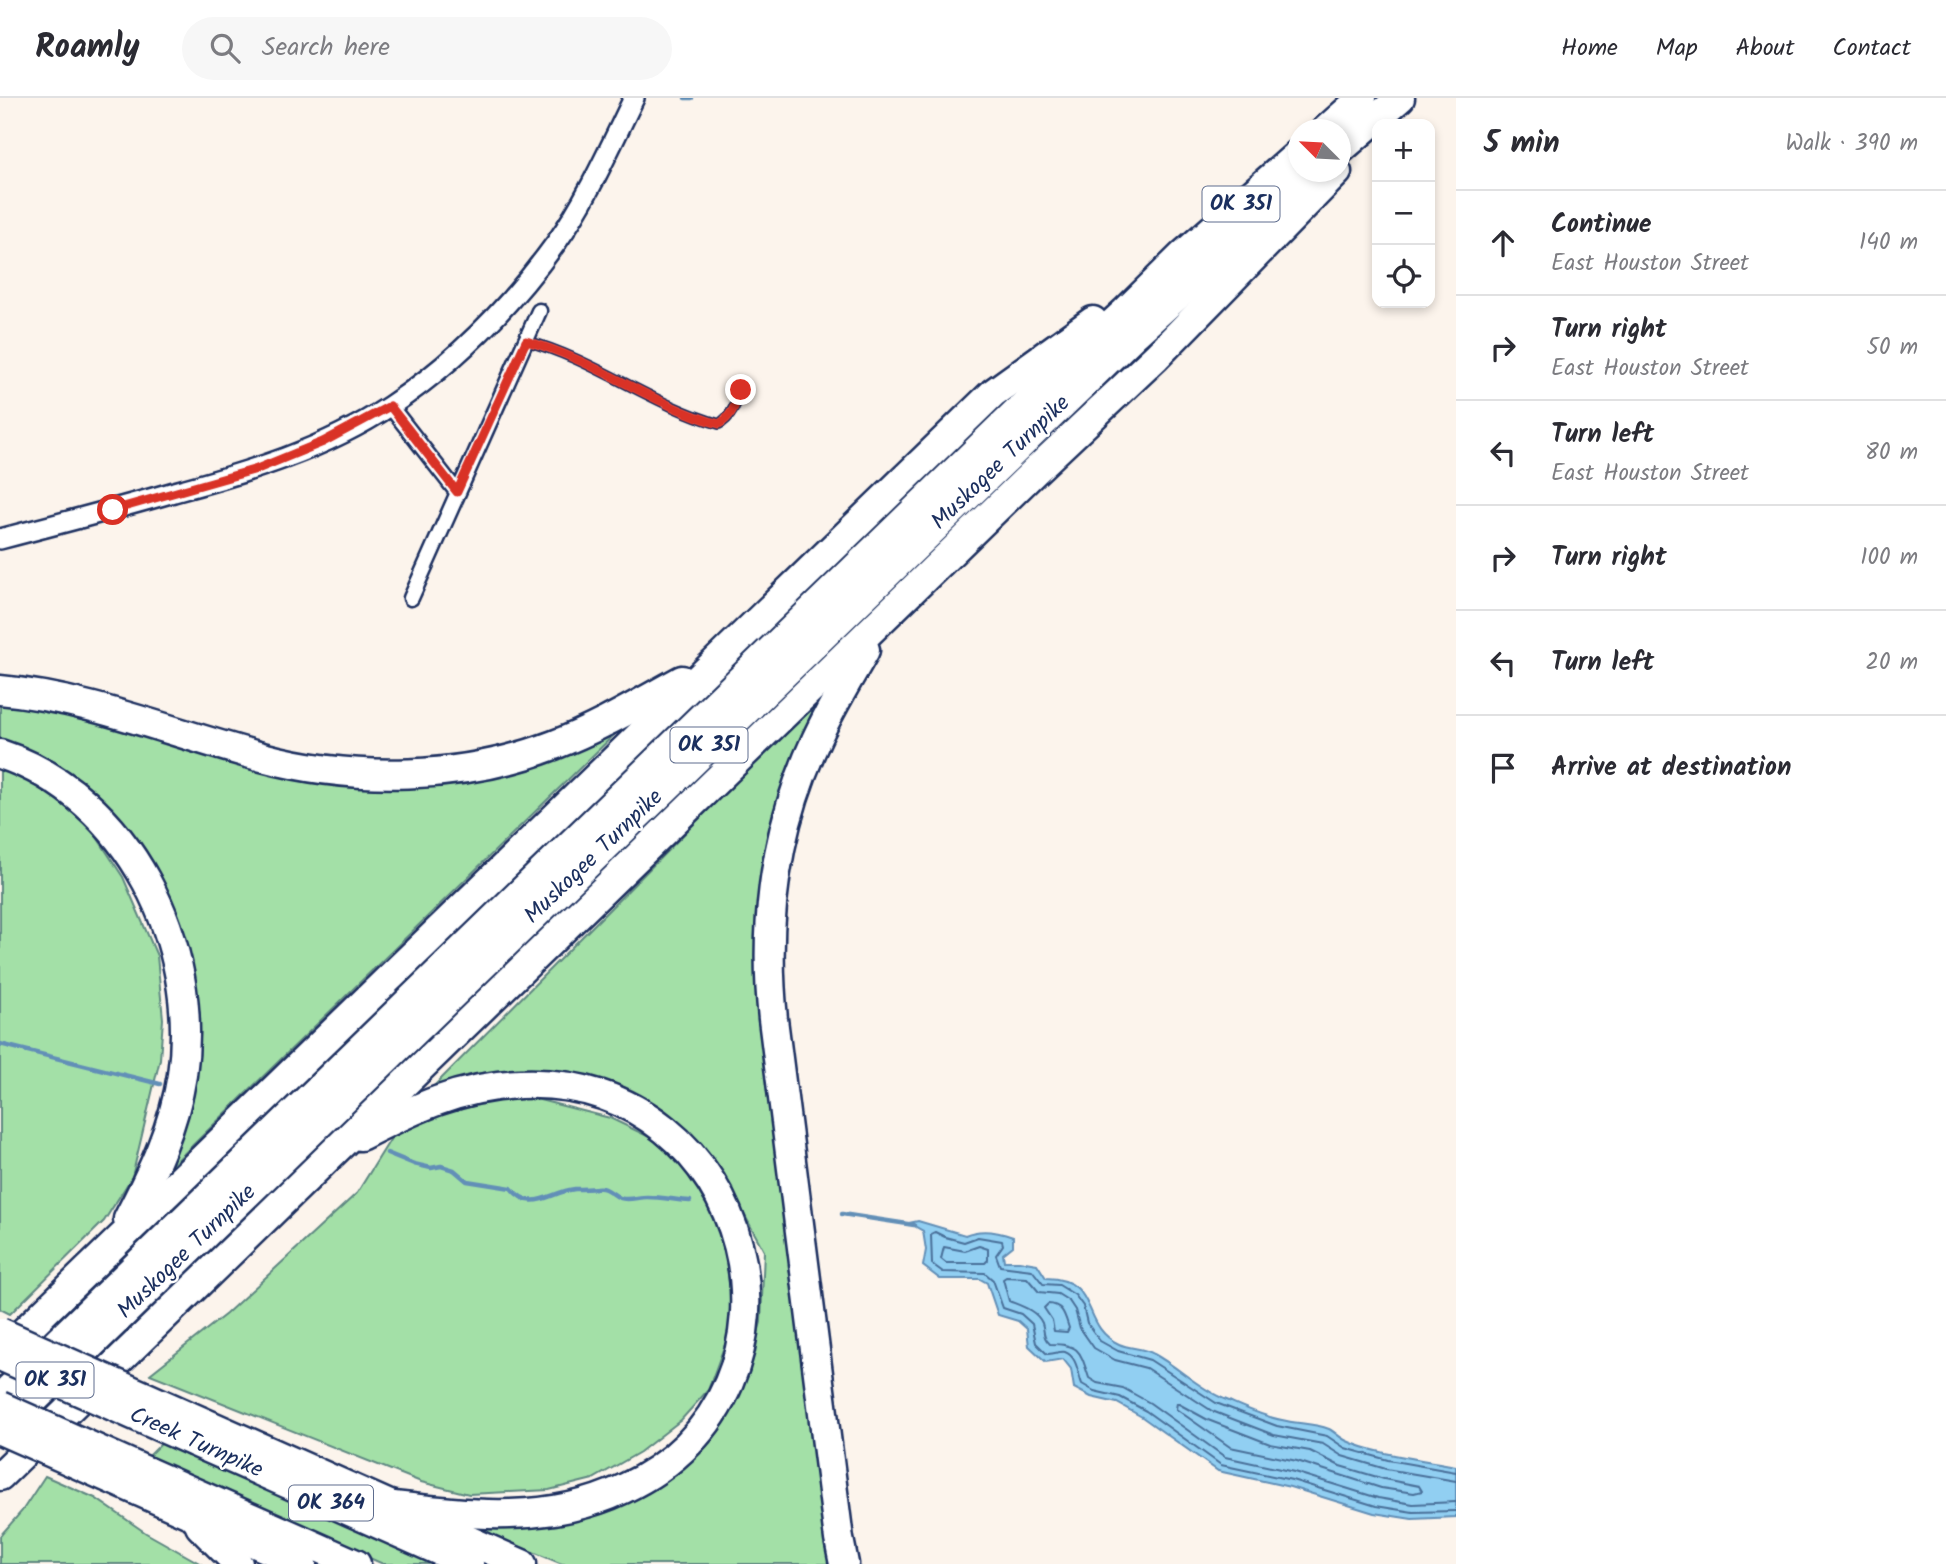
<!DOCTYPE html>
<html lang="en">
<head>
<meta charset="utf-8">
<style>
	:root { --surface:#fff; --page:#f7f7f7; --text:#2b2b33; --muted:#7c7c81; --line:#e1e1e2 }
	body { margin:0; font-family:Kalam,sans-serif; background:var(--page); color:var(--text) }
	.controls { position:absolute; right:21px; top:21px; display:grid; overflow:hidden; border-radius:14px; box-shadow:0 4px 10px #0003 }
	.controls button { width:63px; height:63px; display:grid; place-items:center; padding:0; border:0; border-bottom:2px solid var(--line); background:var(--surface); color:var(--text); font:35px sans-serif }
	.compass { position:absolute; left:1288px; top:21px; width:63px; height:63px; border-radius:50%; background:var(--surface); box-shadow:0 4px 10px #0003; rotate:294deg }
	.stop { position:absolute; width:21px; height:21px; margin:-16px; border:5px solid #d93025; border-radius:50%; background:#fff }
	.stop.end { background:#d93025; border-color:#fff; box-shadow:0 2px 7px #0008 }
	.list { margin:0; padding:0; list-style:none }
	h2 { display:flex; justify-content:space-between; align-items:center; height:91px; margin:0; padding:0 28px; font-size:30px }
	h2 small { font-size:23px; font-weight:400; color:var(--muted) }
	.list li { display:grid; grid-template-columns:46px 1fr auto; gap:21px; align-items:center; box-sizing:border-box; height:105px; padding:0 28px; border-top:2px solid var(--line) }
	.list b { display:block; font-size:26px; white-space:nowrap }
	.list p { margin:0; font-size:23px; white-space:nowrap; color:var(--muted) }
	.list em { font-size:23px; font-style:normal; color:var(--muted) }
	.icon { flex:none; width:38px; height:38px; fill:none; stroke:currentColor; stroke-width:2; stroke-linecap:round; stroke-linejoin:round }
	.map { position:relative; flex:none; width:1456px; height:1466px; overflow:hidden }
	header { display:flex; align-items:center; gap:42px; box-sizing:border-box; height:98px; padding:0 35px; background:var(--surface); border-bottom:2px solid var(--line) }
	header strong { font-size:33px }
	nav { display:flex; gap:38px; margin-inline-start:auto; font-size:24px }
	.search { width:490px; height:63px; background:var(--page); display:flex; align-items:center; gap:18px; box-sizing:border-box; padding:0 24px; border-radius:38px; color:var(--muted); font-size:26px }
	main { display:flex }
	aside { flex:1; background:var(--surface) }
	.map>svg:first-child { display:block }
</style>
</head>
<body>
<header>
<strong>Roamly</strong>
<div class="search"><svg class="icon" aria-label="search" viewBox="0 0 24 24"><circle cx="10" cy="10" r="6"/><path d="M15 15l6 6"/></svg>Search here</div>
<nav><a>Home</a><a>Map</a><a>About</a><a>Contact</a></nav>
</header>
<main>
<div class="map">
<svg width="1456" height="1466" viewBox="0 0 1456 1466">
	<rect width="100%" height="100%" fill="#fcf4ec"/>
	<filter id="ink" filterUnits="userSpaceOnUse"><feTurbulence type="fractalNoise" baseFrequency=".0143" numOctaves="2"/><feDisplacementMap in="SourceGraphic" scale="14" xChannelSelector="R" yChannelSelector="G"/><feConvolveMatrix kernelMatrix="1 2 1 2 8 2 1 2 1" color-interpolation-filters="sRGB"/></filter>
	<g filter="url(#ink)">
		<g fill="#a3e0a7" stroke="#5f8882" stroke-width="2">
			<polygon points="830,589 768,766 837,1466 562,1466 468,1427 567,1421 705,1346 745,1283 761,1224 764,1153 736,1101 703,1053 669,1025 613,993 428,994"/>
			<polygon points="0,600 418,681 621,630 160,1079 188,973 148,769 0,649"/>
			<polygon points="0,669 22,673 87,724 123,779 157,858 163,921 160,961 132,1079 104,1123 10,1216 0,1211"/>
			<polygon points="532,1000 610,1020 662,1045 698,1084 723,1138 731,1200 728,1238 708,1292 681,1322 640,1354 593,1381 549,1392 469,1396 421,1384 150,1276 226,1216 357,1095 398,1029 466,1006"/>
			<polygon points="164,1343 441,1466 383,1466 146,1361"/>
			<polygon points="45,1378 95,1400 146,1435 201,1466 0,1466 0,1438 22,1413"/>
		</g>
		<path fill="#91cff2" stroke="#628fb7" stroke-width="2" d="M918 1123 965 1137C981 1130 997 1133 1013 1139V1148L1003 1156 1004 1163H1019L1037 1166 1046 1180C1101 1181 1079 1228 1119 1246 1130 1251 1144 1250 1154 1256 1178 1269 1197 1289 1222 1300 1241 1308 1261 1318 1282 1322 1297 1326 1314 1325 1329 1331 1335 1334 1340 1340 1347 1343 1374 1356 1425 1362 1456 1368V1419L1412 1421 1374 1415 1290 1389 1218 1373 1142 1319 1117 1305 1091 1299 1074 1290 1071 1271 1063 1261 1046 1264 1029 1248 1027 1231 1018 1223 998 1217 987 1185 980 1181H940L923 1168 926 1152 923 1133 909 1125Z"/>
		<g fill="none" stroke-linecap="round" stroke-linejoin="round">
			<g stroke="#4a6f99" stroke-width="2">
				<polygon points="979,1148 988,1151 988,1162 985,1165 946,1165 941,1161 944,1149 965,1153"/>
				<path d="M1048 1206C1063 1206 1065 1218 1069 1230L1067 1234 1054 1233 1052 1222 1044 1210Z"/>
				<polygon points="1177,1305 1208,1322 1270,1346 1310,1353 1340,1368 1384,1381 1419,1388 1422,1393 1414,1395 1381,1390 1297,1363 1230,1349 1176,1311"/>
				<path d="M1456 1374 1388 1362 1345 1350 1327 1338 1277 1328 1216 1305 1150 1262 1118 1253 1100 1243 1087 1225 1083 1208 1075 1197 1059 1187 1043 1186 1032 1172 1000 1168 996 1157 1003 1147 1002 1143 978 1139 964 1144 945 1139 935 1134 931 1136 932 1166 943 1174 985 1175 993 1182 1003 1210 1021 1216 1032 1226 1036 1245 1047 1256C1052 1256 1061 1253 1065 1254 1077 1258 1078 1276 1082 1286L1094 1293 1120 1299 1146 1313 1221 1367 1292 1382 1376 1408 1413 1414 1456 1413"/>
				<path d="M1456 1383 1386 1371 1342 1358 1323 1346 1274 1337 1212 1313 1146 1270 1115 1262 1094 1250 1080 1230 1075 1212 1069 1203 1058 1196 1039 1194 1027 1180 1006 1179 1003 1181 1009 1203C1021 1208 1036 1212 1042 1225 1045 1234 1042 1239 1050 1246 1080 1246 1080 1253 1089 1280L1097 1285 1123 1290 1150 1305 1225 1359 1294 1374 1378 1400 1413 1406 1456 1404"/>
			</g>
			<g stroke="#628fb7" stroke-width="4.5">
				<polyline points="685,0 692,0"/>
				<polyline points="0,946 160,986"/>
				<path d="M387 1055 414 1066 431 1070 441 1068 454 1072 467 1083 511 1090C532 1116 549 1094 575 1091 582 1091 589 1091 596 1090 607 1088 611 1096 620 1100 628 1103 638 1099 647 1099 661 1099 676 1102 690 1103"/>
				<polyline points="842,1116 914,1127"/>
			</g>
			<defs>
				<path id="service" d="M526 243C594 261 652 307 719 326 732 319 736 305 741 292"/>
				<g id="minor">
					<polyline points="390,308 457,394"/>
					<polyline points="411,500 539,213"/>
				</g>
				<path id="tertiary" d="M0 441C58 426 116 411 174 394 249 374 325 351 390 308 455 265 511 207 556 145 588 100 610 49 634 0"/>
				<g id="motorway">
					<polyline points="1326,32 1362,0"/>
					<polyline points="1340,52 1400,0"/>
					<path d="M0 592C89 600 175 636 262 659 355 684 464 682 554 647 599 630 640 605 682 582"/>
					<path d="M0 656C129 698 201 847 182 977 174 1029 152 1075 128 1121"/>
					<path d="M360 1038C414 1011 457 989 520 986 754 976 834 1293 623 1391 550 1426 471 1417 393 1408"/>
					<polyline points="0,1257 993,295 1093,223"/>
					<polyline points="0,1300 1015,315 1125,214 1183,157 1298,56"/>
					<polyline points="203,1324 522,1466"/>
					<polyline points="4,1331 1135,236 1303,84"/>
					<polyline points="194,1344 469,1466"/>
					<polyline points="146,1373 356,1466"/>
					<polyline points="0,1378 1035,373 1156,259 1337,74"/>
					<polyline points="138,1393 302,1466"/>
					<polyline points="200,1428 238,1466"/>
					<path d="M844 1466 839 1441 773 921C763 825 775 730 816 642 830 611 848 582 865 552"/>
				</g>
			</defs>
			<use href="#service" stroke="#1b2f5e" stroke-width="12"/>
			<use href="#minor" stroke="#1b2f5e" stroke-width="19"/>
			<use href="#tertiary" stroke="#1b2f5e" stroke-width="24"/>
			<use href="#motorway" stroke="#1b2f5e" stroke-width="33"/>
			<use href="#service" stroke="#fff" stroke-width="7"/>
			<use href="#minor" stroke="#fff" stroke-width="14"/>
			<use href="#tertiary" stroke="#fff" stroke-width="19"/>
			<use href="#motorway" stroke="#fff" stroke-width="28"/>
			<defs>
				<g id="motorway-bridge">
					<polyline points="0,1234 203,1324"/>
					<polyline points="0,1258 194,1344"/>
					<polyline points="0,1308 146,1373"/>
					<polyline points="0,1332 138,1393"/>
				</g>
			</defs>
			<use href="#motorway-bridge" stroke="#1b2f5e" stroke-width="33" stroke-linecap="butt"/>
			<use href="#motorway-bridge" stroke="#fff" stroke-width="28"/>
		</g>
	</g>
	<g fill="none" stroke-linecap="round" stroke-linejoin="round" filter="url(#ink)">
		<path stroke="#d93025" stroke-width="9" d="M113 412 257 371 323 344 390 308 457 394 526 243C594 261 652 307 719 326 732 319 736 305 741 292"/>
	</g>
	<g text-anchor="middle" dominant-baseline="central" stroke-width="5" stroke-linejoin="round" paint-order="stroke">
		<g fill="#fff" stroke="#5f6d8e" stroke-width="2">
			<rect x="1202.5" y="88.5" width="77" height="35" rx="5"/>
			<rect x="670.5" y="629.5" width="77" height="35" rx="5"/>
			<rect x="16.5" y="1264.5" width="77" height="35" rx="5"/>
			<rect x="289" y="1387.5" width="84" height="35" rx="5"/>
		</g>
		<g font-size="21" font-weight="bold" fill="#1b2f5e">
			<text x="1241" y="106">OK 351</text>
			<text x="709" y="647">OK 351</text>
			<text x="55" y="1282">OK 351</text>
			<text x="331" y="1405">OK 364</text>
		</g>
		<g font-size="23" fill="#1b2f5e" stroke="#fff">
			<text transform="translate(1001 365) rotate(-44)">Muskogee Turnpike</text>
			<text transform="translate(594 759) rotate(-44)">Muskogee Turnpike</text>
			<text transform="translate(187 1154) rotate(-44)">Muskogee Turnpike</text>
			<text transform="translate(196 1345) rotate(24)">Creek Turnpike</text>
		</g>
	</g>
</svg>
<div class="controls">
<button>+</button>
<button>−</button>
<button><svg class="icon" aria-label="locate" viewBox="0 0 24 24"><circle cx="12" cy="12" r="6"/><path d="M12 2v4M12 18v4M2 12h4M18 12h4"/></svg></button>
</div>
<svg class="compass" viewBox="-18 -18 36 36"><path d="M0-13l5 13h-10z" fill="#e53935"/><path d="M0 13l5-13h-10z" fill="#7c7c81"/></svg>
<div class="stop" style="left:113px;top:412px"></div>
<div class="stop end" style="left:741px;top:292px"></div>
</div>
<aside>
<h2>5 min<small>Walk · 390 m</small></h2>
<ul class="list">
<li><svg class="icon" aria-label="ahead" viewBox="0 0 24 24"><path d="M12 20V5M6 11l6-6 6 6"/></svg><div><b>Continue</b><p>East Houston Street</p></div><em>140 m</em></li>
<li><svg class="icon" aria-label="right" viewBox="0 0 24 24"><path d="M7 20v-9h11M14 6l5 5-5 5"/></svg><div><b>Turn right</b><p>East Houston Street</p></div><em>50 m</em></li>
<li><svg class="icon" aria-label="left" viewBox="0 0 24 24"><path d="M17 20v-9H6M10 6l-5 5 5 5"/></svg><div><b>Turn left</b><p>East Houston Street</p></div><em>80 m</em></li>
<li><svg class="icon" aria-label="right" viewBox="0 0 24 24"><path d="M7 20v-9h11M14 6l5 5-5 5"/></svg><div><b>Turn right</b></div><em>100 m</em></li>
<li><svg class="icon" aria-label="left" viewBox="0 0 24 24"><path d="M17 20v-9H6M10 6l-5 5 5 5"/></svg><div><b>Turn left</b></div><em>20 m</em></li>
<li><svg class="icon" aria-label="arrive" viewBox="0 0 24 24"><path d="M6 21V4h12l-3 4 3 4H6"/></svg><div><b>Arrive at destination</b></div></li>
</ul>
</aside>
</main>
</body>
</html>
